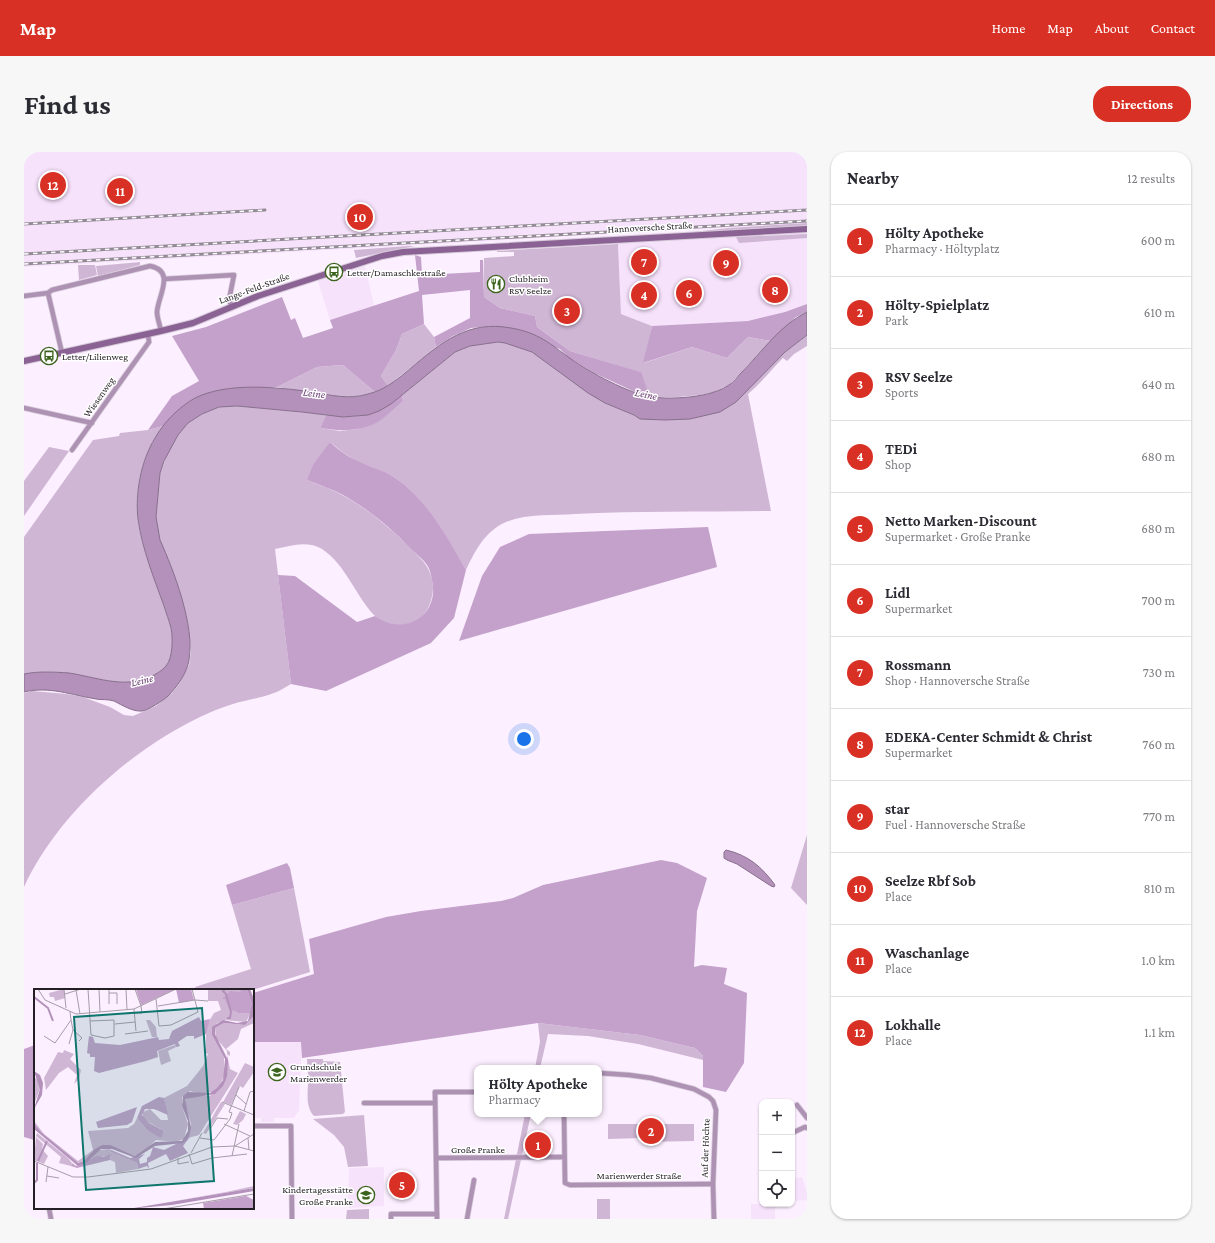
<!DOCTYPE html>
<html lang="en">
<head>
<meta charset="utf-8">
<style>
	:root { --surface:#fff; --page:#f7f7f7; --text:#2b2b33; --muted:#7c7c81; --line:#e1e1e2; --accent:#d93025 }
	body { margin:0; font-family:"Crimson Pro",serif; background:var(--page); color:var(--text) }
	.controls { position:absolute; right:12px; bottom:12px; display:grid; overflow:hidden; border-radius:8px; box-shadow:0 1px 3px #0004 }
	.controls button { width:36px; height:36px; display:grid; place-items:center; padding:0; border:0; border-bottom:1px solid var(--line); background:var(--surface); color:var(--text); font:20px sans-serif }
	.you { position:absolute; left:500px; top:587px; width:14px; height:14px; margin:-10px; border:3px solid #fff; border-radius:50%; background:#1a73e8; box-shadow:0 0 0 6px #1a73e833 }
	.badge { display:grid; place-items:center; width:26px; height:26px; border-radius:50%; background:var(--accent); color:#fff; font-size:13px; font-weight:700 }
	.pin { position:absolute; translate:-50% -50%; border:2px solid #fff; box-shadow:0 1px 4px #0006 }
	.popup { position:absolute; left:450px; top:913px; width:128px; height:52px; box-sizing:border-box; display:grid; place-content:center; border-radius:8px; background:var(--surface); filter:drop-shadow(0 1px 3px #0005); font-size:13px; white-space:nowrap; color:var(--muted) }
	.popup b { font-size:15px; color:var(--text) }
	.popup::after { content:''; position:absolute; left:50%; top:100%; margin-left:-8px; border:8px solid transparent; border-top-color:var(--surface) }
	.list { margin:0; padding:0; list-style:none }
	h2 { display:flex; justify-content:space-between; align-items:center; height:52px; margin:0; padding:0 16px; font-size:17px }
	h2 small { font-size:13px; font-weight:400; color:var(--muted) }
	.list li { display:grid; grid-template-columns:26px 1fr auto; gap:12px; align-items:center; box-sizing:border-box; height:72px; padding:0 16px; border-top:1px solid var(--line) }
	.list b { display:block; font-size:15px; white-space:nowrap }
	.list p { margin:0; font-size:13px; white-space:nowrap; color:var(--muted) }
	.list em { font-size:13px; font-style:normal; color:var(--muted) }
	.icon { flex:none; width:22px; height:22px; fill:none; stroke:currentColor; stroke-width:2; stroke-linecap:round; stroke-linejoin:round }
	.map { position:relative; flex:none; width:783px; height:1067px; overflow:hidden; border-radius:16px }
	header { display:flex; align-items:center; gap:24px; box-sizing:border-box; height:56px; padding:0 20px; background:var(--accent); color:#fff }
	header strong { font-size:19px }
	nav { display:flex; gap:22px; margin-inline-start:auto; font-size:14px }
	.intro { display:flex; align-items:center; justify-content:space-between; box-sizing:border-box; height:96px; padding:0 24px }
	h1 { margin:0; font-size:28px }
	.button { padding:10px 18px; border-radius:16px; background:var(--accent); color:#fff; font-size:14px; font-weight:700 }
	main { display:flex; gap:24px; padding:0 24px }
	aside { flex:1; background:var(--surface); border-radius:16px; box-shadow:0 1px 3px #0004 }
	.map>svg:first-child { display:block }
</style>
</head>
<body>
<header>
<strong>Map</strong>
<nav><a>Home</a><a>Map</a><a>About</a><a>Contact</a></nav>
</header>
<div class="intro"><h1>Find us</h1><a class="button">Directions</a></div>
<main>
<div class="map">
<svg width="783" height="1067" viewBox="0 0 783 1067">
	<rect width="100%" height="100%" fill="#fcefff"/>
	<g fill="#f7e2fc">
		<polygon points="0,0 783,0 783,71 0,115"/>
		<polygon points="783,78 783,152 761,160 724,169 628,174 597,162 594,88"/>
		<polygon points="341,114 350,154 306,168 294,129"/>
		<polygon points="229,890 278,890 275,958 270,966 250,966 250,970 237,970 237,966 229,966"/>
		<polygon points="360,1015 360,1054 325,1056 324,1054 325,1017 326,1016"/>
		<polygon points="778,1025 783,1041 783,1048 768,1049 768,1027"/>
		<rect x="727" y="1052" width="24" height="15"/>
	</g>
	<g fill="#d0b6d5">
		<polygon points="783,71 783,74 661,81 704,76"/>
		<polygon points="783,82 783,86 715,91 712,85"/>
		<polygon points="594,92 597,162 628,174 620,211 668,195 703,206 724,185 747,189 705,233 690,240 677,243 654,245 626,245 616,220 546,199 513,175 511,164 476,156 460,145 460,106 490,104 490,100 473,100 473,99"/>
		<polygon points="384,94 391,94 332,106 330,98"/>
		<polygon points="116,110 116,113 74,124 72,114"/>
		<polygon points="54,113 71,113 73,123 55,128"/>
		<polygon points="400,172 410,185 412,195 364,234 357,224 372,198 378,182"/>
		<path d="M783 183V194L770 202 763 209 759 206C747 218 737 231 724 242L747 359C681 360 616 359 551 362 529 364 503 361 482 370 461 379 451 399 442 418 422 385 403 347 370 325 360 318 347 316 336 311 325 305 315 298 306 290L283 328C295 333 308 337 320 344 349 360 374 383 397 407 405 415 409 426 409 437 408 450 403 464 390 470 378 475 360 473 350 463 331 443 322 413 298 397 283 388 266 394 251 397L267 532C261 535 256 539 250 541 237 546 223 548 209 552 202 554 194 557 187 560 111 593 34 661 0 735V541L8 539 43 542 59 545 86 555 100 563 109 564 132 554 148 541 155 532 160 522 165 513 167 500 164 473 159 455 136 388 133 377 132 365 136 321 145 298 154 283 164 271 178 262 195 255 214 254 278 260 302 263 296 276 316 279 334 277 379 249 378 243 431 200 446 194 474 190 481 191 508 200 581 251 610 263 616 267H666L674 265Z"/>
		<path d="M319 213 351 240C323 251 283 239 253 235L293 215Z"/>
		<path d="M139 274C119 300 110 337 114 369 118 397 130 424 139 451 141 459 145 468 147 477 149 487 149 504 143 513 138 520 126 526 117 528 94 533 71 526 48 522 32 519 16 519 0 522V385L69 288 95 284 96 281 124 278Z"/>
		<polygon points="25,295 45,299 0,364 0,329"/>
		<polygon points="783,683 783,753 767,736"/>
		<polygon points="270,736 286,820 228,838 172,838 171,835 227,817 208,753"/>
		<polygon points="514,871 616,883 671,896 679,904 679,908 614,892 564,884 524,882 516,916 511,916 516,890"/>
		<path d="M283 907H299V909L316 910 321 960 319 962 290 964C280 953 285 937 284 923 284 918 283 912 283 907Z"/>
		<polygon points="501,962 507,962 484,1067 480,1067"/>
		<polygon points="340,963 344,1014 324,1015 320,995 310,983 289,967"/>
		<polygon points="584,972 670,972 670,989 618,990 618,986 584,987"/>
		<rect x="573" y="1047" width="13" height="20"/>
		<polygon points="345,1057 345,1067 322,1067 323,1058"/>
	</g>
	<g fill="#c4a1cb">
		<polygon points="391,103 397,105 398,123 456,120 456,108 459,108 460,145 476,156 511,164 513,175 546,199 617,220 626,245 609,239 570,221 545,206 536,197 468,174 447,176 429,184 412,195 410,185 446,166 446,138 398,143 400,172 378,182 372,198 357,224 364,234 351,240 319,213 293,215 253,235 203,237 187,240 169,247 155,258 139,274 124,278 148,244 175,229 148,184 182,175 258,145 267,168 271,166 279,186 309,176 306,168 395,139"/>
		<polygon points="783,152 783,160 772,165 747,189 724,185 703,206 668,195 619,211 628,174 724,169 761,160"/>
		<path d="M378 243 379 249C370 256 361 266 352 271 334 280 315 279 296 276L302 263C334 267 352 264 378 243Z"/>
		<path d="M306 290C317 301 330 308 345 314 353 317 363 320 370 325 403 347 423 385 442 418L430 466 407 491 302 539 267 532 254 423 271 424 333 470 351 464C380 485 416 464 408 428 407 423 406 417 403 413 399 407 391 401 386 396 367 376 344 357 319 343 308 337 295 333 283 328L289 313Z"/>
		<polygon points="684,375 693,415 435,489 458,424 476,395 505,382"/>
		<polygon points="637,708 653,711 683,726 673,759 670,815 678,813 703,816 700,832 723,841 720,911 702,940 679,935 679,904 671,896 616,883 514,871 278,906 277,890 229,890 229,841 290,822 285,787 362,765 397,759 477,749 489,746 519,733"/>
		<polygon points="263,711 266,716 270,736 208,753 202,733"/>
		<polygon points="11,893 11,992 10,988 0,985 0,897"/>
	</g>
	<g fill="#b391ba" stroke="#886f8d">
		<path d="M783 160V183L761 200 712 250 696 260 666 267 641 268 616 267 610 263 581 251 564 241 508 200 481 191 474 190 446 194 431 200 367 252 355 259 344 263 319 265 278 260 213 254 195 255 178 262 164 271 154 283 140 309 136 321 132 365 136 388C150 419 171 474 165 508 163 521 153 535 144 544 140 548 123 559 118 559 109 560 98 553 90 549 84 547 77 548 72 547 47 543 26 534 0 540V522C15 519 30 520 45 521 71 525 98 536 123 526 129 524 138 519 142 514 149 506 149 486 147 476 145 468 142 461 140 454 130 426 118 397 114 367 111 341 117 309 131 286 140 270 155 255 171 246 204 230 252 235 288 240 306 243 325 248 344 242 361 238 374 227 387 216 418 190 444 168 487 176 515 181 525 191 547 207 565 220 606 242 628 245 644 247 663 246 679 243 688 241 698 238 705 233 710 230 713 225 717 221 738 200 756 173 783 160Z"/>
		<path d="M702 698C724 703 738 715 751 733L750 735 747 734 713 712 703 708 700 706V700Z"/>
	</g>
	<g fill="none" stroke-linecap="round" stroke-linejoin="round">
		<defs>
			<g id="street">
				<polyline points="140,127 210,123 205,148 208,155"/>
				<polyline points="24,141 38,201"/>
				<path d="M0 144 24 141 28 138 126 114C152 119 134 144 133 160 133 166 136 173 137 179"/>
				<polyline points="0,256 68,271"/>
				<polyline points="48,298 125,190 124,182"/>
				<polyline points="575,921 605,923 627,926 670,937 685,945 689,949 692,958 689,1032 690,1067"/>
				<polyline points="340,951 411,951"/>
				<polyline points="773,953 783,966"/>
				<polyline points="540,962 541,1031 546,1033 689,1032"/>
				<polyline points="229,974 267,974 268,1067"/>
				<polyline points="768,981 781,975 783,976"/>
				<polyline points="413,1006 540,1005"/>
				<polyline points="25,1056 27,1067"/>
				<polyline points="367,1067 367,1062 413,1062"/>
				<polyline points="413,1067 411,940 453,940"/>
				<polyline points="443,1067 450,1028"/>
			</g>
			<polyline id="secondary" points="0,209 137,179 169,171 234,144 358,104 379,100 783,77"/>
		</defs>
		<use href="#street" stroke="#d5cad8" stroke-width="6"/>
		<use href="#secondary" stroke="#d5cad8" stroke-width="8"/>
		<use href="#street" stroke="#ae92b4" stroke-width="4.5"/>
		<use href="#secondary" stroke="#8b6294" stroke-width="6"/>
		<defs>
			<g id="rail">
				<polyline points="0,72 241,58"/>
				<polyline points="0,102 783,58"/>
				<polyline points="0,112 783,69"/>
			</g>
		</defs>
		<use href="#rail" stroke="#938a95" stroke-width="3"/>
		<use href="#rail" stroke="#fff" stroke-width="1.5" stroke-dasharray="4.5" stroke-linecap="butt"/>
	</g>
	<defs>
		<symbol id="bus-ring" viewBox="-11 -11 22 22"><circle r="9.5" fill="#fff" stroke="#3c631d" stroke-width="1.5"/><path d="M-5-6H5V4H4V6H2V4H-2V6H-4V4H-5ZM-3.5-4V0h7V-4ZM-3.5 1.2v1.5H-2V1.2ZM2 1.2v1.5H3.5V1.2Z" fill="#3c631d"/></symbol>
		<symbol id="restaurant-ring" viewBox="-11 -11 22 22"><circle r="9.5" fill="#fff" stroke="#3c631d" stroke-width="1.5"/><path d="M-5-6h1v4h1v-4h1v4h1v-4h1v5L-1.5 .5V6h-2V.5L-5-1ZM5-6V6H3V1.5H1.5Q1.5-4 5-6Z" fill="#3c631d"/></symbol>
		<symbol id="school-ring" viewBox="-11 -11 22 22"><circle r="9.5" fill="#fff" stroke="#3c631d" stroke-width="1.5"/><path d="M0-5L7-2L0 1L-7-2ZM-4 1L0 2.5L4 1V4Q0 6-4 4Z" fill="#3c631d"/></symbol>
	</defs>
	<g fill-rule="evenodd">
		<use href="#bus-ring" x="300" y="110" width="20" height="20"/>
		<use href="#restaurant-ring" x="462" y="122" width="20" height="20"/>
		<use href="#bus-ring" x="15" y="194" width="20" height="20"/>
		<use href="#school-ring" x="243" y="910" width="20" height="20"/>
		<use href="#school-ring" x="332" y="1033" width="20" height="20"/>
	</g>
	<g text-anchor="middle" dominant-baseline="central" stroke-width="3" stroke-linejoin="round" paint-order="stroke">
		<g font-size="10" fill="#241f25" stroke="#fff">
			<text transform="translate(626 75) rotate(-3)">Hannoversche Straße</text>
			<text transform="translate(230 136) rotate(-20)">Lange-Feld-Straße</text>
			<text transform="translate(75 245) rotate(-55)">Wiesenweg</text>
			<text transform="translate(681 996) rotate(-88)">Auf der Höchte</text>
			<text x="454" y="997">Große Pranke</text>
			<text x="615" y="1023">Marienwerder Straße</text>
		</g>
		<g font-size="10" fill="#241f25" stroke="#fff" text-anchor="start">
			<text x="323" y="120">Letter/Damaschkestraße</text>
			<text x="485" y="126">Clubheim<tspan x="485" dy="12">RSV Seelze</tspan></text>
			<text x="38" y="204">Letter/Lilienweg</text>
			<text x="266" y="914">Grundschule<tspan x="266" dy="12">Marienwerder</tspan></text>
			<text x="329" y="1037" text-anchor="end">Kindertagesstätte<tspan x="329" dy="12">Große Pranke</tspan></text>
		</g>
		<g font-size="11" font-style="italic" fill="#6c4075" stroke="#fff">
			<text transform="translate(290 241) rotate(7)">Leine</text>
			<text transform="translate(622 242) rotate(11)">Leine</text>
			<text transform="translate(118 528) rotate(-14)">Leine</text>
		</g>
	</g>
	<g transform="translate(10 837)">
		<rect width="220" height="220" fill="#fcefff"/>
		<path d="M30 0 31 9 21 12 20 8H16L15 4ZM174 0H213L218 21 212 33 191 31 183 34 178 46 190 68V87L185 98 178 103 167 105 156 102 148 108V117L154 135 150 150 142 153 122 151 107 165 101 167 77 156H68L50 172 43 174 7 143 1 137 0 132 10 145 44 172 59 161 54 142 94 139 100 135 103 129 114 142 127 148 130 142 109 130V123L116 120 127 131H134L130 109 153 97 169 77 174 65 172 64V37L180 24 187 21 184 12H174ZM220 27V34L207 40 204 50 192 60 196 63V67L193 65 196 80 204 84 165 146 154 149 157 135 150 111 157 107H175L183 103 193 88V62L182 49 181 39 190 34 211 36ZM112 31H116L122 38 123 48H118ZM141 56 142 58 134 62 137 72 127 76 124 62ZM30 61 40 65 36 70 47 81 45 90 40 95 43 86 34 78 25 84 12 101 10 89 24 63 29 64ZM211 74 220 78V83L209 99 206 97 197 116 189 113ZM0 88 6 93V100L0 115ZM187 113 191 115 172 145 169 144ZM206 122 212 125 209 131 203 136 199 135ZM3 144 34 169 38 174 37 177 25 174 27 168 2 147ZM2 148 9 155 8 160 14 167 10 175 0 171ZM75 160 77 163 103 174 104 180 82 184 81 173 76 171 77 166 56 170 65 161ZM220 197V199L135 213 192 203Z" fill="#d0b6d5"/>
		<path d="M102 0H142L107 16ZM142 0H157L160 11 145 14ZM208 0H213L218 16V24H205L199 21 197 24 191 10H188L196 2 206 3ZM165 28 167 32 176 30 172 45 160 50V47H153L144 53 146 57 142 58 141 55 123 62 124 68 112 72 65 84 60 82 61 68H56V65L53 64 55 47 59 48 61 54 86 56 124 48 125 51 135 50 138 42ZM125 108 130 109 134 126 120 120H111L108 126 115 134 130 142 127 149 114 142 103 129 108 117ZM103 118 98 133 93 136 64 139 62 133ZM156 148 149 157 154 164 136 172 132 165 114 174 115 180 113 177 104 180 103 174 77 163 75 160 96 169 111 165 105 170 106 175 113 173V169L116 167 119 158 130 161ZM77 165 76 171 43 179 37 177 38 174 42 177 63 167 69 168ZM212 207 220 211 219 220H170L169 214Z" fill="#c4a1cb"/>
		<path d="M213 0H216L220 10V27L211 36 190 34 181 39V45L194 71 193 88 189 97 181 105 151 110 157 139 155 148 149 154 121 157 102 169 78 160H67L52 174 44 177 0 140V135L7 143 44 174 50 172 61 160 68 156H77L101 167 121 153 148 152 154 142V132L148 117 149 107 154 103 176 104 183 99 189 91 191 70 178 46V38L189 31 203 34 214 32 218 16ZM0 82 6 86 9 94 8 106 0 120 6 100ZM220 199V202L138 216 94 220Z" fill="#b391ba"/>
		<path fill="none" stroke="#b391ba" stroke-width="2" d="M191 0 189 2 192 5 197 23 196 29H193M0 8 14 19 19 32M4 172 13 152M0 194 3 191V174"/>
		<path fill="none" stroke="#a69ca8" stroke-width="1" d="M4 0 11 11 42 25 100 20 142 0M30 0 32 19M54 0 57 46 71 49 80 47V31L56 32M65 0 66 23M92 0 93 21M101 0 107 17M42 1 46 25M75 4H83V15M31 5 47 0M122 10 125 37 137 36 164 23 158 0M75 15V0M124 17 161 11 174 12M100 20 102 42M101 24H108L107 17M37 31 39 41 48 49 45 52M81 35 101 33M91 45 114 42M10 47 21 54 37 31 36 23M35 55 39 41M202 106 212 115M188 113 220 126M210 122 216 103 220 102M190 135 216 147M176 140 183 129 194 130M166 149 180 151M214 149 215 161M180 151 196 130 198 124 195 123 205 98M201 157 220 162M157 164 168 144M155 165 158 175 178 169 213 165M198 167 205 135M144 169V175L155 173M0 172 39 188H54L117 180 178 158 201 157 220 145M13 187 25 189M12 193 14 178M129 220 220 205"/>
		<path fill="#0f766e" fill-opacity="0.15" stroke="#0f766e" stroke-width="2" d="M168 19 180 192 52 201 40 28Z"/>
		<rect width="220" height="220" fill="none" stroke="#241f25" stroke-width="2"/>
	</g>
</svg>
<div class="controls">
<button>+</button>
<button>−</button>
<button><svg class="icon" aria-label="locate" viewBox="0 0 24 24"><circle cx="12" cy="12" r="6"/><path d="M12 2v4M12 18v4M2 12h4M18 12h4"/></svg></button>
</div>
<div class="you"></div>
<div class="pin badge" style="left:514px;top:993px">1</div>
<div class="popup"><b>Hölty Apotheke</b>Pharmacy</div>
<div class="pin badge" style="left:627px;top:979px">2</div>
<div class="pin badge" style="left:543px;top:159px">3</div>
<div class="pin badge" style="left:620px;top:143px">4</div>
<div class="pin badge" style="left:378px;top:1033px">5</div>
<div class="pin badge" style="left:665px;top:141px">6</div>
<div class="pin badge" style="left:620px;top:110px">7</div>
<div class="pin badge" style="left:751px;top:138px">8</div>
<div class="pin badge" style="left:702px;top:111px">9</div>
<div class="pin badge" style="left:336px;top:65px">10</div>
<div class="pin badge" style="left:96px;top:39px">11</div>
<div class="pin badge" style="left:29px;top:33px">12</div>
</div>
<aside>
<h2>Nearby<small>12 results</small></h2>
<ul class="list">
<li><span class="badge">1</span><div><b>Hölty Apotheke</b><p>Pharmacy · Höltyplatz</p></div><em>600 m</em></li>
<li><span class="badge">2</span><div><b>Hölty-Spielplatz</b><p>Park</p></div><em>610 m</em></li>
<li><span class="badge">3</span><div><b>RSV Seelze</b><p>Sports</p></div><em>640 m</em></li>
<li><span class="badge">4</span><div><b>TEDi</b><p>Shop</p></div><em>680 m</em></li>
<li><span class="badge">5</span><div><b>Netto Marken-Discount</b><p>Supermarket · Große Pranke</p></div><em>680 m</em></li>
<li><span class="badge">6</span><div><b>Lidl</b><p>Supermarket</p></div><em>700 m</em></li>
<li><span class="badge">7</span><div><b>Rossmann</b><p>Shop · Hannoversche Straße</p></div><em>730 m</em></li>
<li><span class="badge">8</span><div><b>EDEKA-Center Schmidt &amp; Christ</b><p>Supermarket</p></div><em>760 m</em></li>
<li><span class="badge">9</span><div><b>star</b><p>Fuel · Hannoversche Straße</p></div><em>770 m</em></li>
<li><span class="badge">10</span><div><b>Seelze Rbf Sob</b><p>Place</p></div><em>810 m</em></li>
<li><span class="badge">11</span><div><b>Waschanlage</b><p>Place</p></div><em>1.0 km</em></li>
<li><span class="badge">12</span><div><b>Lokhalle</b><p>Place</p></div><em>1.1 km</em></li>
</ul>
</aside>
</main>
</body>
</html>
